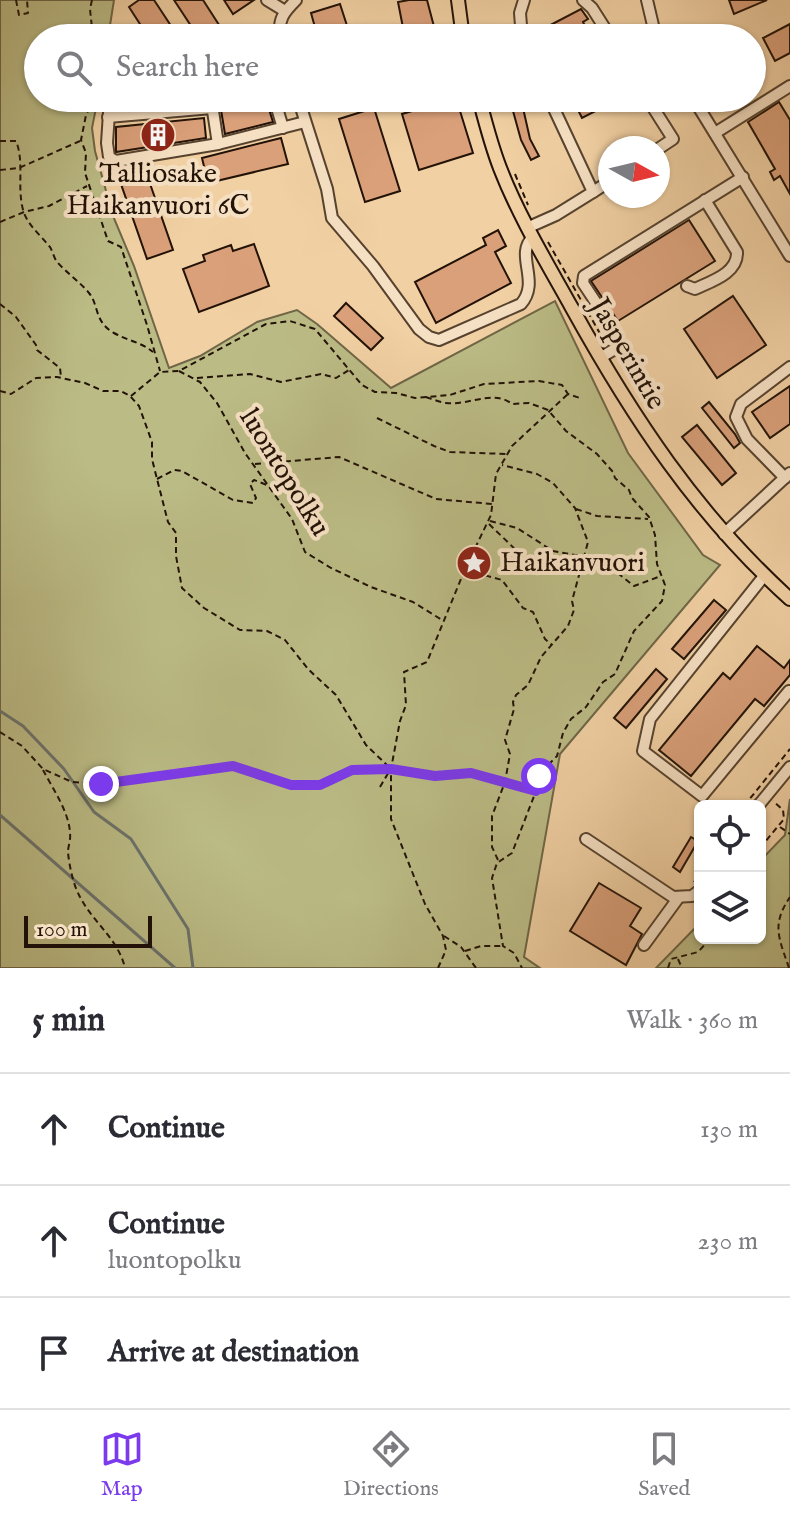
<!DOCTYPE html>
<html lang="en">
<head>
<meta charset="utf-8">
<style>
	:root { --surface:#fff; --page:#f2f2f3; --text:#2b2b33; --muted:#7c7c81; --line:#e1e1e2; --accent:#7c3aed }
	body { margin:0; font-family:"IM FELL English",serif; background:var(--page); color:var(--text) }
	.controls { position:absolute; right:24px; bottom:24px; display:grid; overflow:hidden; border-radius:12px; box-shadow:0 2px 6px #0004 }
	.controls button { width:72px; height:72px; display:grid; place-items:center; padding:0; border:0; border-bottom:2px solid var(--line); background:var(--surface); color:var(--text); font:40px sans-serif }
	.compass { position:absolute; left:598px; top:136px; width:72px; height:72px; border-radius:50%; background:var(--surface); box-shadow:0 2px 6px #0004; rotate:98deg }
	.scale { position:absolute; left:24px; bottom:20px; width:128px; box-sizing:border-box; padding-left:8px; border:4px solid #221207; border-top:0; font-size:22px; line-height:28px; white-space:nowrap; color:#221207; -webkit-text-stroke:6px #f6e0c3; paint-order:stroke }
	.stop { position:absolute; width:24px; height:24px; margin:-18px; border:6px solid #7c3aed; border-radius:50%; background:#fff }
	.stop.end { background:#7c3aed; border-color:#fff; box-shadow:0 2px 8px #0008 }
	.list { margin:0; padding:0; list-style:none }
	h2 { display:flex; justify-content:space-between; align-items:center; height:104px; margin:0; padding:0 32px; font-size:34px }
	h2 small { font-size:26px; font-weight:400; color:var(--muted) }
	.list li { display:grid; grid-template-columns:52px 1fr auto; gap:24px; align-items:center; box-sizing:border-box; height:112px; padding:0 32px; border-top:2px solid var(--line) }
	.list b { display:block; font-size:30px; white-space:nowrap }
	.list p { margin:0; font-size:26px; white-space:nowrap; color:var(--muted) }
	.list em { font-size:26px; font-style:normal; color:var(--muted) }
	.icon { flex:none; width:44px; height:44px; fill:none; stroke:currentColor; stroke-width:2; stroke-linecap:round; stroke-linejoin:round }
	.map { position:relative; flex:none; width:790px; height:968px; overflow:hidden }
	.search { position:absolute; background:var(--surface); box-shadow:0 2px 6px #0004; left:24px; right:24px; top:24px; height:88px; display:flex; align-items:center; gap:20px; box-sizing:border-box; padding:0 28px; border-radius:44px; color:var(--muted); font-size:30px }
	.sheet { height:440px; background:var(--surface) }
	nav { display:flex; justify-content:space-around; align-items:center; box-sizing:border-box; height:112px; border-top:2px solid var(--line); background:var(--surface); font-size:22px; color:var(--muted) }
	nav a { display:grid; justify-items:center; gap:4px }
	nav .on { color:var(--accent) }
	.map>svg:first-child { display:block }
</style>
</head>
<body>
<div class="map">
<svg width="790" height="968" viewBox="0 0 790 968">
	<rect width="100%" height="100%" fill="#f1d0a3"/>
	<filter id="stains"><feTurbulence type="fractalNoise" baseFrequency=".0025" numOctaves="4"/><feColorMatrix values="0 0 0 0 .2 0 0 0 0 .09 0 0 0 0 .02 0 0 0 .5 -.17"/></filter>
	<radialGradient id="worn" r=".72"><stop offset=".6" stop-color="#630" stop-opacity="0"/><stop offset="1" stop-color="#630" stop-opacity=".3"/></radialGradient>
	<g fill="#bbbb85" stroke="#6e6646" stroke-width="2">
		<polygon points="0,0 114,0 108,38 38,38 38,98 98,98 92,128 95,151 113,216 134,266 169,368 200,356 257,322 297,310 317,324 391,388 555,301 628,453 703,555 720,565 560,754 524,957 540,968 0,968"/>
		<polygon points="790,799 790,968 656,968 700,923 700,938 760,938 760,861 785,835"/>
	</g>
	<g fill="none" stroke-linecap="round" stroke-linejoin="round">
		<g stroke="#6c736c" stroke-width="3">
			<polyline points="0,711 23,726 64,769 94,812 131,839 188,929 193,968"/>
			<polyline points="0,815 175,968"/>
		</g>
	</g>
	<g fill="#daa07a" stroke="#221207" stroke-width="2">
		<polygon points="139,0 154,0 179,38 149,38 129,7"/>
		<polygon points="174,0 203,0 221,28 206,38 199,38"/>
		<polygon points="224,0 254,0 233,14"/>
		<polygon points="409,0 427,0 437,38 405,38 398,2"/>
		<polygon points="729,0 767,0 734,14"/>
		<polygon points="340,4 351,38 318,38 311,13"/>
		<polygon points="581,9 588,19 583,22 591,38 540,38 537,32"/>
		<polygon points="790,24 790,53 775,61 763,38"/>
		<polygon points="121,98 175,98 175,103 122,108"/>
		<polygon points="219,98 242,98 244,107 262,106 267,103 273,122 225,134"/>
		<polygon points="456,98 473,153 419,170 402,114"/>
		<polygon points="572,98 621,98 582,118"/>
		<polygon points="779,102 790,120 790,194 780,176 774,180 770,172 775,169 748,122"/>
		<polygon points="374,108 400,191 365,202 339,119"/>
		<polygon points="523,108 530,139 539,156 531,160 521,140 513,111"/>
		<polygon points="204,118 206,138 116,152 116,127"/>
		<polygon points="281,138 288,164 208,183 202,158"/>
		<polygon points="147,175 173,250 147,259 121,184"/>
		<polygon points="689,220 715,261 618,321 591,281"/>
		<polygon points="498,230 506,246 495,252 511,283 436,323 415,282 486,245 483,238"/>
		<polygon points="254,244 269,286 199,312 183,269 205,261 203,255 231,245 233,251"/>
		<polygon points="733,296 766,345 717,378 684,329"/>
		<polygon points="346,303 383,338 371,350 334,316"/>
		<polygon points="790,386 790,424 770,438 752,412"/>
		<polygon points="709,402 735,434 740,443 734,448 702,408"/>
		<polygon points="697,425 736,473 722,485 682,437"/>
		<polygon points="714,600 726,610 684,659 672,649"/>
		<polygon points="757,646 784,668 790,660 790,675 764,706 755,699 691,776 659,750 723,673 730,679"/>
		<polygon points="656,669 667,679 626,728 614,718"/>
		<polygon points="691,837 698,841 680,872 673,867"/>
		<polygon points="599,883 641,908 630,926 642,934 626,965 570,931"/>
	</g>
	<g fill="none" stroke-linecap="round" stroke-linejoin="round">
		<defs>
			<g id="minor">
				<polyline points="267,0 285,11"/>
				<polyline points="583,0 592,8 611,38"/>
				<polyline points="647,0 656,38"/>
				<path d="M281 38C277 20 284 12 296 0"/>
				<polyline points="522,38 520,13 524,0"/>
				<polyline points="110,98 107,143 109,157 116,161 218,144 305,122"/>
				<polyline points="211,98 218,144"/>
				<polyline points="251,98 261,98"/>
				<polyline points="274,98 283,128"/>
				<path d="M298 98 327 189 332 218 373 266 419 329 429 337 439 340 521 304C541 281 514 255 533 237"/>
				<polyline points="647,98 673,139 658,149"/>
				<polyline points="693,98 790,256"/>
				<polyline points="108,117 212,108"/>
				<polyline points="715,133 790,86"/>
				<polyline points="593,192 610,181"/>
				<polyline points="529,227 556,215 593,192 549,98"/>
				<path d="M687 286 695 289C712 281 738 273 737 252L705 200"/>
				<polyline points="600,358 618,347 618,336 583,283 584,276 743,177"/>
				<polyline points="785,478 747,439 736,417 741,404 790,367"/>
				<polyline points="724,534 790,473"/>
				<polyline points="764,576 650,719 643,751 702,796 789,691"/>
				<polyline points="758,806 790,767"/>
				<polyline points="586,839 673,897 692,896 700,890"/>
				<polyline points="644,945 679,897"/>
			</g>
			<g id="major">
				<polyline points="458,0 463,38"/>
				<path d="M479 98C485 121 491 145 500 168 519 217 547 263 572 308 633 418 697 515 790 599"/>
			</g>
		</defs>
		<use href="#minor" stroke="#56422e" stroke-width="14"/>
		<use href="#major" stroke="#221207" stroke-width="16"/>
		<g stroke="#221207" stroke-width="2" stroke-dasharray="6 4" stroke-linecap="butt">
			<polyline points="16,0 19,15 28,13 27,0"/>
			<polyline points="92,0 90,9 93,38"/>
			<polyline points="94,98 86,115 81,140 86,153 85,173 108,241 121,247 147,325 160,371"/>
			<path d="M0 141H16C25 163 16 189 24 213 29 226 41 236 50 247 53 252 54 259 58 263 68 274 80 282 89 293 99 305 94 322 114 333 128 341 141 342 153 352"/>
			<polyline points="0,170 19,168 80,141"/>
			<polyline points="515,174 528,205"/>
			<polyline points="0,222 24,212 49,206 87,186"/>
			<polyline points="548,242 606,344"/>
			<polyline points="0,304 16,317 36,345 37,350 60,368 61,377"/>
			<polyline points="179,371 200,382 217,403 245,453 292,519 305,552 331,568 371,587 413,602 442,620"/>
			<polyline points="197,378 250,374 281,382 321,374 336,378 349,370"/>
			<polyline points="0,391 11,394 36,378 57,377 85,383 103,391 121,391 130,396 139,406 152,442 152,459 157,479 168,522 176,533 176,556 182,588 204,608 240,630 267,631 285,640 308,669 336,695 366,745 390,768"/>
			<polyline points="131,396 160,372 179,371 266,324 290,321 315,329 362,385 375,392 396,393 415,398 450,395 484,384 539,381 562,385 568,394 580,398"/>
			<path d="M426 397C432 399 439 402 446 403 467 406 494 389 512 404L529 403 548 410 566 431 597 454 613 472 615 478 629 490 632 498 649 517 655 535 657 564 665 585 662 601 634 631 615 674 603 682 586 707 571 719 563 733 557 756 542 771 536 789"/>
			<polyline points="377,418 434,446 450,452 506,454"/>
			<polyline points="255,464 339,457 436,499 492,504"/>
			<polyline points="157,479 174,470 182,471 233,500 253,503 256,498 250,484 254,480 267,485"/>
			<polyline points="576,509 597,516 648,519"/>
			<polyline points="490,521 517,528 553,551 591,558 610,567 634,586 661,576"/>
			<polyline points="489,524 519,553"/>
			<polyline points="466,570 502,580 523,608 533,612 545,639 552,645"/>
			<polyline points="0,732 22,746 43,769 72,782 101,784 233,766 291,785 320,785 352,770 391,769 435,776 471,773 536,791 512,853 497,863 492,878 503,946 514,953 522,968"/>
			<path d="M43 770C53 789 69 812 70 833 71 840 68 846 68 852 69 864 73 884 79 895 92 922 118 938 125 968"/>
			<polyline points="380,787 390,770"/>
			<polyline points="744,806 790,749"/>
			<polyline points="780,827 790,834"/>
			<polyline points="760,848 784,819 783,810 773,801"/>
			<polyline points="498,860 492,847 492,816 505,782 510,754 505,740 514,709 513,702 516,695 528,685 541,657 568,626 574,610 572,601 588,542 575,508 553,483 537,474 502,465"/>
			<polyline points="694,882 700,873"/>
			<polyline points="444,936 461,947 476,968"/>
			<polyline points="465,951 481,946 502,946"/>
			<polyline points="678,959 682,968"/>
			<polyline points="438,968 446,950 443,936 425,904 391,819 391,769 400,721 406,705 404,672 427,662 465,569 491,515 496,474 512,446 568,394"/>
			<polyline points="668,968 671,959 698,952 711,938"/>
			<path d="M789 968C779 938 771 925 790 897"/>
		</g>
		<use href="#minor" stroke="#f6e0c3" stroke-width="10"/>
		<use href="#major" stroke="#f1d0a3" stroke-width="12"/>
	</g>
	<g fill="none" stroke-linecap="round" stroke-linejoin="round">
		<polyline stroke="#7c3aed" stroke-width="10" points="101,784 233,766 291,785 320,785 352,770 391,769 435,776 471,773 536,791 539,776"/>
	</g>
	<defs>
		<symbol id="building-disc" viewBox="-11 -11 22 22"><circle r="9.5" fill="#8f2418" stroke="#f6e0c3"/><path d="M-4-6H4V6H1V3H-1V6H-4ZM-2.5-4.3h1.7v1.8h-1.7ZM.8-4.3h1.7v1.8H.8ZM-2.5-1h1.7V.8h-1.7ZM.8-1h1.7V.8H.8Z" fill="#fff"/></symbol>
		<symbol id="sight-disc" viewBox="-11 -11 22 22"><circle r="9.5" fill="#8f2418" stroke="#f6e0c3"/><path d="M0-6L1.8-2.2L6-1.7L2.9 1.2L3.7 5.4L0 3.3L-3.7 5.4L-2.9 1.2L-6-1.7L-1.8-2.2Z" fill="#fff"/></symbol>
	</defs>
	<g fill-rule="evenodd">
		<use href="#building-disc" x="138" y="115" width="40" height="40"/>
		<use href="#sight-disc" x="454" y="543" width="40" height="40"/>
	</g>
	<g text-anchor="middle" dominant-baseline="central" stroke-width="8" stroke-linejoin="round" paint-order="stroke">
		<g font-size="28" fill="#221207" stroke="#f6e0c3">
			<text x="158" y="174">Talliosake<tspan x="158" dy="32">Haikanvuori 6C</tspan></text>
			<text x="500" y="563" text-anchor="start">Haikanvuori</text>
		</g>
		<g font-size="28" fill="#221207" stroke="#f6e0c3">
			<text transform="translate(627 354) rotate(60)">Jasperintie</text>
			<text transform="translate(284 473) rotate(58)">luontopolku</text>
		</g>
	</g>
	<rect width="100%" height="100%" filter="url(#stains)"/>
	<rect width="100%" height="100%" fill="url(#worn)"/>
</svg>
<div class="controls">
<button><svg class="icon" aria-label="locate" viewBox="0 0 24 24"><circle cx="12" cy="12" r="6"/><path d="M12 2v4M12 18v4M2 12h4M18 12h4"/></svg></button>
<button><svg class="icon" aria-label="layers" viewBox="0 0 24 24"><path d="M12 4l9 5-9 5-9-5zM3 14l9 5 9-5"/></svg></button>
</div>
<svg class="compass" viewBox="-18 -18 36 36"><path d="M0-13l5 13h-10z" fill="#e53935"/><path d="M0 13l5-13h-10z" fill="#7c7c81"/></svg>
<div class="scale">100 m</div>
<div class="stop" style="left:539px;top:776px"></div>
<div class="stop end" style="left:101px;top:784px"></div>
<div class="search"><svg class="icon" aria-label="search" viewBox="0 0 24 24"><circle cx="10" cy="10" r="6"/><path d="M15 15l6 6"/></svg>Search here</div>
</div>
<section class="sheet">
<h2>5 min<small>Walk · 360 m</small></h2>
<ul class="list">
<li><svg class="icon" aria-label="ahead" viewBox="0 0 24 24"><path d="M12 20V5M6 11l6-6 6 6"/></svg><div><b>Continue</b></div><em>130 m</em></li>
<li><svg class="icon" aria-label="ahead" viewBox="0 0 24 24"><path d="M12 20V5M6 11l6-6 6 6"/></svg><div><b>Continue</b><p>luontopolku</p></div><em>230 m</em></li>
<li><svg class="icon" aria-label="arrive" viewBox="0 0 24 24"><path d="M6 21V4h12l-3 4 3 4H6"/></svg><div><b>Arrive at destination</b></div></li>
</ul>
</section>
<nav>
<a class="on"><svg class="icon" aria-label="map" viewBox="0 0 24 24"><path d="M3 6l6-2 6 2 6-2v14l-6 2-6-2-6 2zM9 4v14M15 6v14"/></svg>Map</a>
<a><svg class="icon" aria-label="directions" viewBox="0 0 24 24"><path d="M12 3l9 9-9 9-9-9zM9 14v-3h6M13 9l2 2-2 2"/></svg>Directions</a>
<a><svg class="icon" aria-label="saved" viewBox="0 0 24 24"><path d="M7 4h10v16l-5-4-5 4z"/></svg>Saved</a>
</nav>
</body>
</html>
